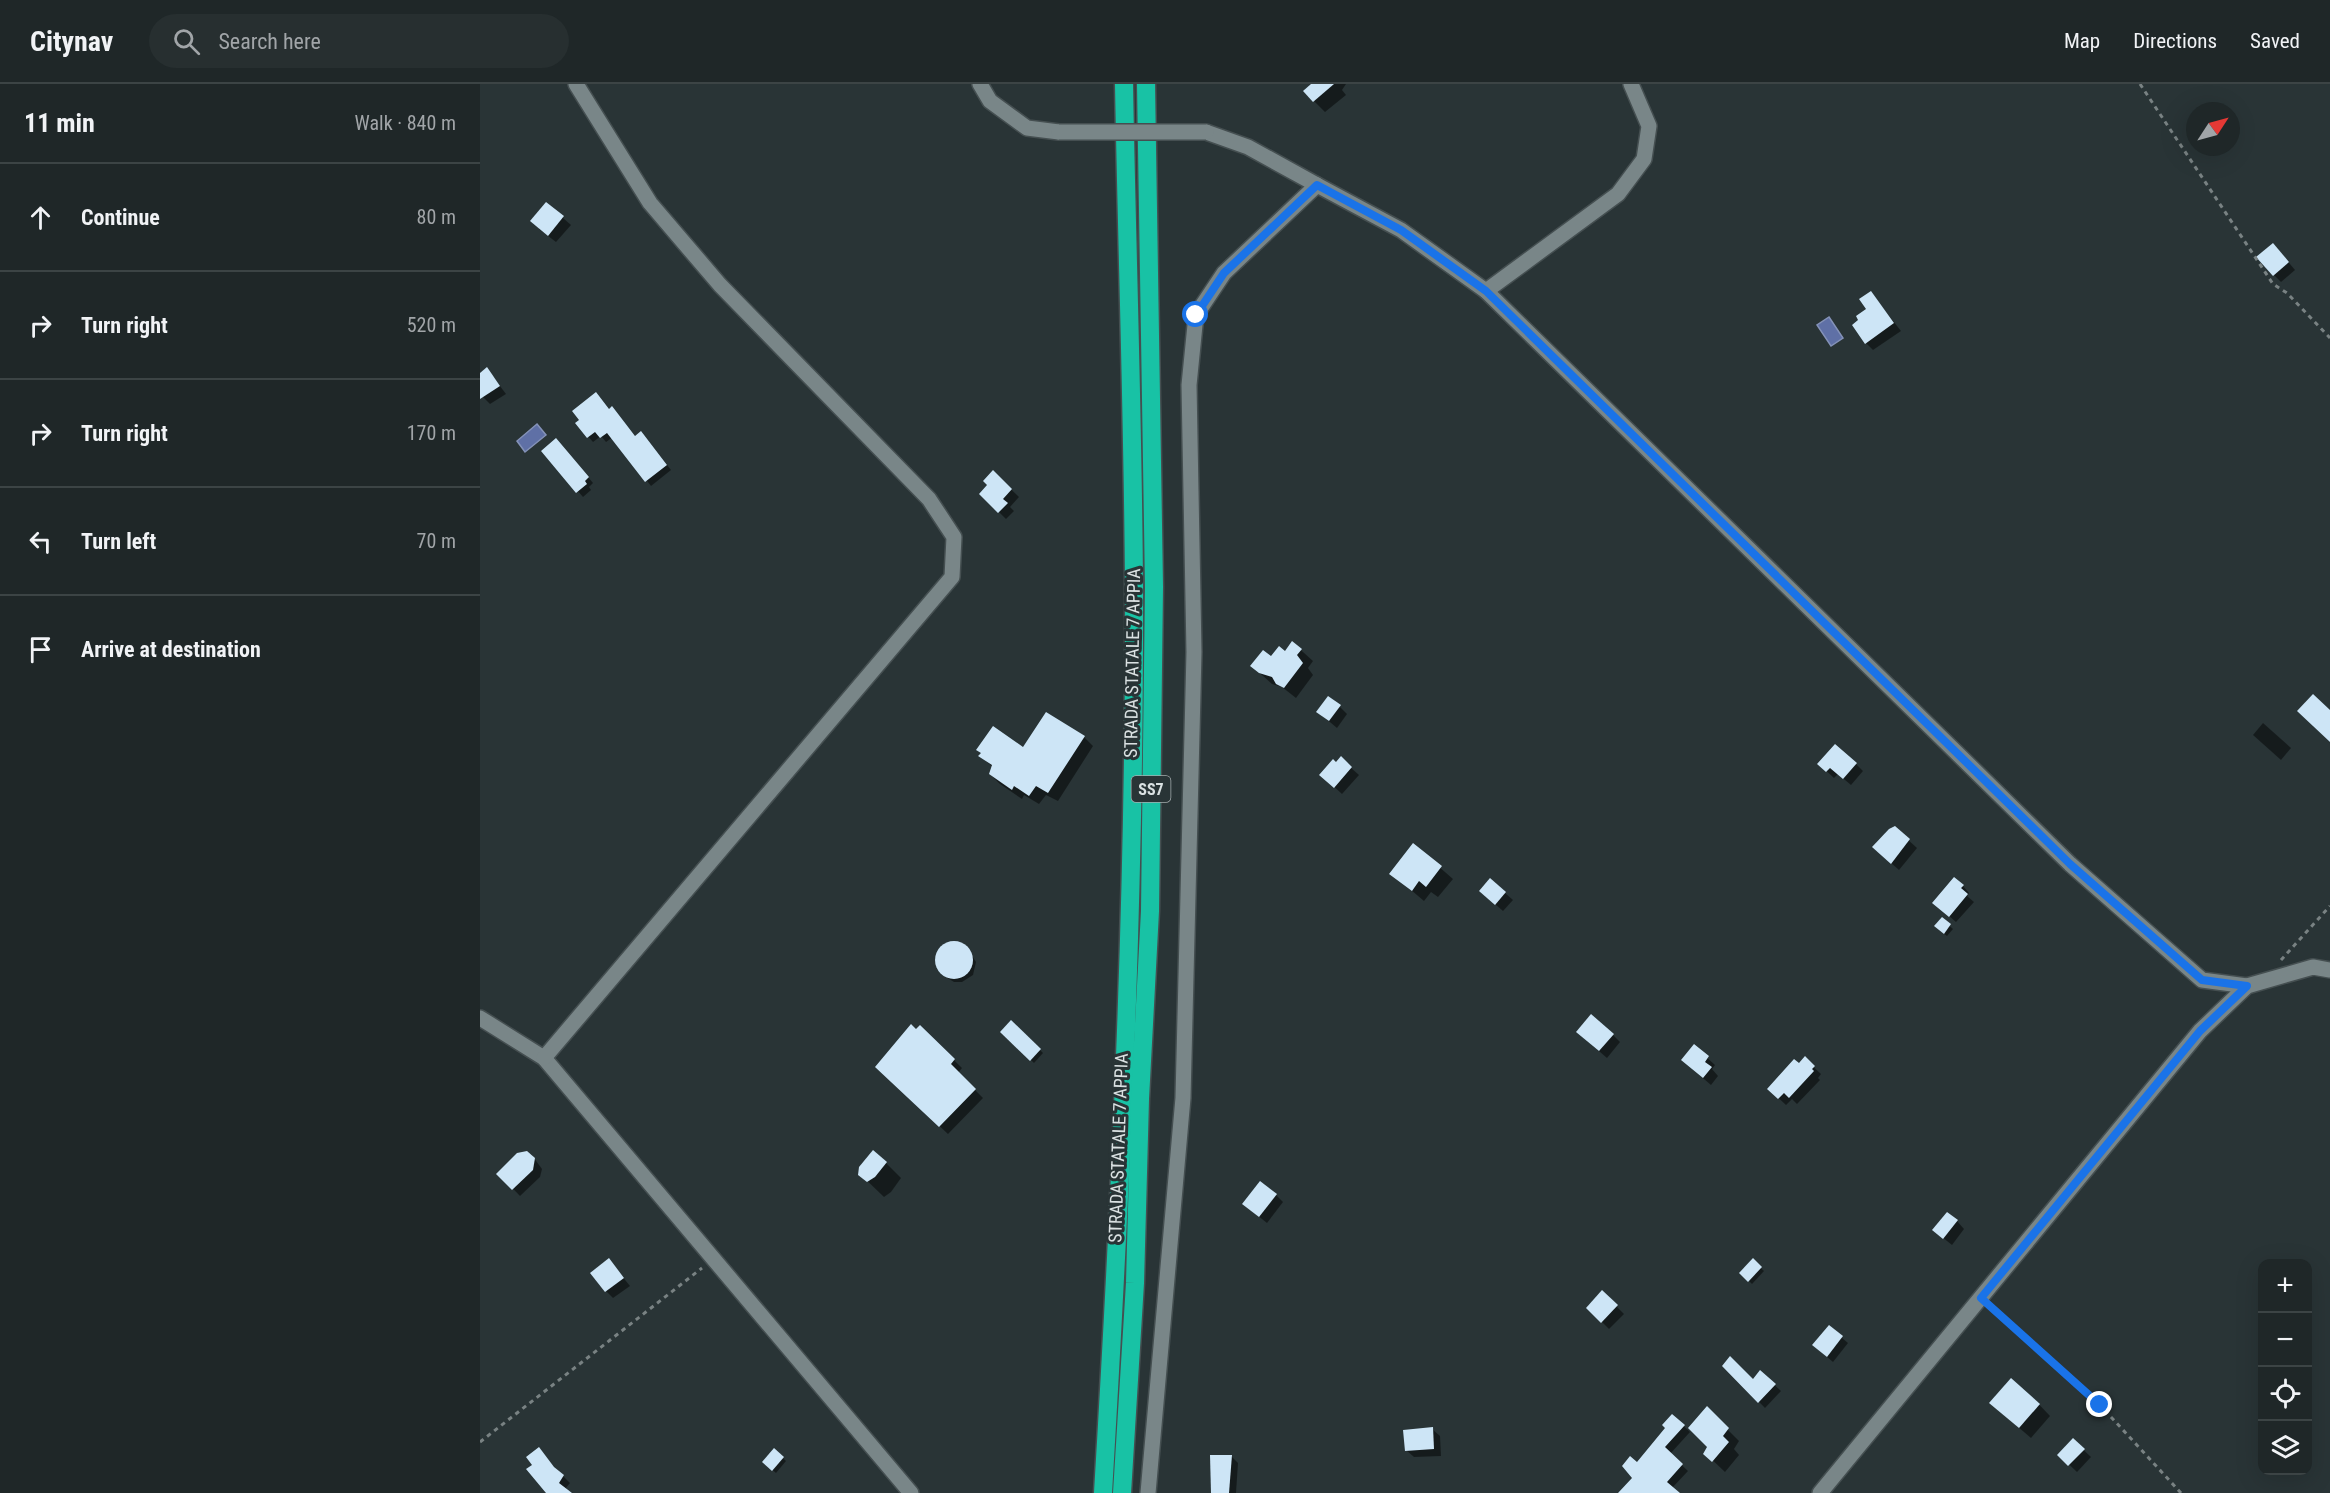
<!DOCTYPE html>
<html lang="en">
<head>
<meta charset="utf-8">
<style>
	:root { --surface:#1f2728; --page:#272f30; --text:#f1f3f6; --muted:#a1a5a8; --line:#3c4445 }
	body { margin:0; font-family:"Roboto Condensed",sans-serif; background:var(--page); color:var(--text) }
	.controls { position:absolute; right:18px; bottom:18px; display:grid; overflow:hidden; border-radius:12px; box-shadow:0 6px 24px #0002 }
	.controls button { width:54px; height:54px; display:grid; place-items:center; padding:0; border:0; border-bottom:2px solid var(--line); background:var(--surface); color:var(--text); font:30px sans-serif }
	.compass { position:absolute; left:1706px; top:18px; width:54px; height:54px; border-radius:50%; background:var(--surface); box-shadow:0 6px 24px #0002; rotate:54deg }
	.stop { position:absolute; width:18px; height:18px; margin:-14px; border:4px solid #1a73e8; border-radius:50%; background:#fff }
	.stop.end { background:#1a73e8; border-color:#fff; box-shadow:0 2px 6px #0008 }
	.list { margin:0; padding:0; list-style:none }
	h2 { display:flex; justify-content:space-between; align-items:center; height:78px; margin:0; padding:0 24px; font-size:26px }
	h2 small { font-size:20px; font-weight:400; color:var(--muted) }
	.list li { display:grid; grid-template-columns:39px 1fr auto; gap:18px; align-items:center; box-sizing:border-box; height:108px; padding:0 24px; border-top:2px solid var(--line) }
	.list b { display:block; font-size:22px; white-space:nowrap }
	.list em { font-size:20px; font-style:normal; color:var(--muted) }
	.icon { flex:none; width:33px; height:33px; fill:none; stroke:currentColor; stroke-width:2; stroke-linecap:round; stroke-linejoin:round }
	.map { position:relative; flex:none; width:1850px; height:1409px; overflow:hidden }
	header { display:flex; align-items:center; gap:36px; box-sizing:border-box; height:84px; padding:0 30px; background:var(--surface); border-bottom:2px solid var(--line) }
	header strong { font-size:28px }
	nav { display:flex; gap:33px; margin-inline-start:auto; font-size:21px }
	.search { width:420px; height:54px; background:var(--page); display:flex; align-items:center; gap:15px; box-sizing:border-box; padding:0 21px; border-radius:33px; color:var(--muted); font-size:22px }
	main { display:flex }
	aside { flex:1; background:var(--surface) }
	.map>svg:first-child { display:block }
</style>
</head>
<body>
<header>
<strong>Citynav</strong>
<div class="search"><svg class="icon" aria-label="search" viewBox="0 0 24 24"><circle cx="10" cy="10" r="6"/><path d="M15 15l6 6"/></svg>Search here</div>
<nav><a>Map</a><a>Directions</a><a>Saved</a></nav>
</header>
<main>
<aside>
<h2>11 min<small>Walk · 840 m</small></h2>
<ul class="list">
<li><svg class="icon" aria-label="ahead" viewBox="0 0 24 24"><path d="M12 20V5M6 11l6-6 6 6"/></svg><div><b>Continue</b></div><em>80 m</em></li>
<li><svg class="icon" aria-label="right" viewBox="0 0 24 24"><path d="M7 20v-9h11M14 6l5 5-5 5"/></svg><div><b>Turn right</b></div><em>520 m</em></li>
<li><svg class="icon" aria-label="right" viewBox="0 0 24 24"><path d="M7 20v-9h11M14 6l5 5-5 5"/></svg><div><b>Turn right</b></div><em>170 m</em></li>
<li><svg class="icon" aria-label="left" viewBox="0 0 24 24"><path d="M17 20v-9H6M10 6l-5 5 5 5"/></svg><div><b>Turn left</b></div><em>70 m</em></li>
<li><svg class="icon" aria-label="arrive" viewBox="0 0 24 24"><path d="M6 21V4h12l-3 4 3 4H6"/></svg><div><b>Arrive at destination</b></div></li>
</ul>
</aside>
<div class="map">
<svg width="1850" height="1409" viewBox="0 0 1850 1409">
	<rect width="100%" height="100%" fill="#293436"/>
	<g fill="#5f70a6" stroke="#8492b8" stroke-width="1.5">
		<polygon points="1349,233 1363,254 1351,262 1337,241"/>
		<polygon points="57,340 66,351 45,368 37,357"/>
	</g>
	<g fill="#0007">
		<polygon points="834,0 866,0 862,6 866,11 845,28 834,17"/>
		<polygon points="67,120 91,141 76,158 59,145"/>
		<polygon points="1800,168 1815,186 1801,198 1794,191"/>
		<polygon points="1391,209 1421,247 1393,266 1386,259"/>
		<polygon points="7,285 26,310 10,320 0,310 0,290"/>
		<polygon points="132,324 156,353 166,354 191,386 171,402 133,353 126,358 121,352 113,358 97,340"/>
		<polygon points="81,361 113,399 109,403 111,406 103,413 63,367"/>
		<polygon points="513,388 539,413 530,423 534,427 526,435 501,410 509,401"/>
		<polygon points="813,559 833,577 828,584 833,591 816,614 802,603 792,600 772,582 805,569"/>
		<polygon points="860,623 867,630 857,644 838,628"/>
		<polygon points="1783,639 1811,664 1801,676 1773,651"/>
		<polygon points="604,653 613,662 578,717 566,711 559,720 544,711 542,715 520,700 510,690 513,683 500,672"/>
		<polygon points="861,675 879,691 862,710 849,698 856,680"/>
		<polygon points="1339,680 1376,680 1383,687 1371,701 1358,690 1354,694"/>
		<polygon points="1415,744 1437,764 1419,786 1402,771"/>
		<polygon points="934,761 973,795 958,813 951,808 944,817 911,789"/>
		<polygon points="1483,802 1489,809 1487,812 1494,818 1476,838 1461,825"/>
		<polygon points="1025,809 1033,816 1023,827 1008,814"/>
		<polygon points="1462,835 1473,845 1467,852 1459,846"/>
		<polygon points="475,858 487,864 496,878 493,891 482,898 474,898 466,893 457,878 460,865 467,860"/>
		<polygon points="531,938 563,969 554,979 522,948"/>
		<polygon points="440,943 482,984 478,989 503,1014 468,1050 405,991"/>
		<polygon points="1133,951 1140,958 1127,974 1105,955"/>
		<polygon points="1214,962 1235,981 1232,985 1238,992 1231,1001 1210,983"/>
		<polygon points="1325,975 1341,990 1338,994 1340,996 1317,1020 1312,1015 1306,1021 1289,1005"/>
		<polygon points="45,1068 51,1070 62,1085 60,1093 40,1112 19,1090"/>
		<polygon points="406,1079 421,1094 411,1108 404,1113 380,1090"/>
		<polygon points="796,1111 803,1118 787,1139 772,1127"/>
		<polygon points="1477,1137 1484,1145 1472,1161 1462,1153"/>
		<polygon points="129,1176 150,1202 133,1214 126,1207"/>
		<polygon points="1273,1177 1284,1187 1272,1200 1261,1189"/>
		<polygon points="1122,1208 1144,1230 1129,1245 1108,1224"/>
		<polygon points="1349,1243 1368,1259 1353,1278 1340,1267"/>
		<polygon points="1244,1282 1273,1297 1280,1288 1301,1307 1285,1324"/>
		<polygon points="1552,1313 1570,1332 1551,1354 1523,1330"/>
		<polygon points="1227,1325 1259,1357 1254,1365 1259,1371 1245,1388 1225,1369 1228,1362"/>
		<polygon points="1193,1332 1210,1348 1190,1370 1208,1387 1192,1404 1198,1409 1166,1409 1157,1380 1187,1344"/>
		<polygon points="952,1345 960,1352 961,1372 934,1373 926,1366"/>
		<polygon points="1593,1356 1611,1373 1597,1388 1579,1371"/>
		<polygon points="294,1366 306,1377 296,1389 287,1381"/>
		<polygon points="751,1372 758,1379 756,1409 733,1409"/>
		<polygon points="54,1381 77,1387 84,1393 90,1399 85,1405 89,1409 69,1409"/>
	</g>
	<g fill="#cde5f6">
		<polygon points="831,0 854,0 833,18 823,7"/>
		<polygon points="66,118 84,132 68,152 50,137"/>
		<polygon points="1793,159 1809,178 1793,192 1776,173"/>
		<polygon points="1391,207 1414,239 1385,260 1372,241 1378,236 1376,232 1386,225 1379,215"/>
		<polygon points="7,283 20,302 0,315 0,289"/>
		<polygon points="116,308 129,325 132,322 155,352 161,347 187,381 165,398 127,349 120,354 115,348 107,354 95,339 99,336 92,327"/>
		<polygon points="76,354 109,393 105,397 107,400 96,409 61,367"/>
		<polygon points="513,386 532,405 523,415 528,419 518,429 499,410 507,401 503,397"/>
		<polygon points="812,557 822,565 817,571 823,579 804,604 796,600 792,593 779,589 770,582 783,566 791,572 799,562 805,567"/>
		<polygon points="1833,610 1850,626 1850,658 1817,627"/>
		<polygon points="848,612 861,621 849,637 836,628"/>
		<polygon points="566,628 605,652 568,709 556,702 549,712 534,702 532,706 509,690 512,681 498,672 501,669 496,666 513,642 543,663"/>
		<polygon points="1355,660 1377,679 1363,695 1350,684 1346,688 1337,680"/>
		<polygon points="861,672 872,683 854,704 839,691 853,675 856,678"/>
		<polygon points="1415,742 1430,755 1411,780 1392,763 1409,745"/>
		<polygon points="933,759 962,782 946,803 939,797 932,807 909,790"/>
		<polygon points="1474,793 1484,801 1481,804 1488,810 1469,833 1452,819"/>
		<polygon points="1010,794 1026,808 1015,821 999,807"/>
		<polygon points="1462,833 1471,840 1464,850 1454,842"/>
		<circle cx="474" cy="876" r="19"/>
		<polygon points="1111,930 1134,950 1119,967 1096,948"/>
		<polygon points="531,936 561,965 550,977 520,948"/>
		<polygon points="431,940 436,945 440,941 475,975 471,980 496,1005 459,1043 395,983"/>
		<polygon points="1214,960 1229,972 1225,978 1232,983 1223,994 1201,976"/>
		<polygon points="1325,972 1335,982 1332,985 1334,987 1309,1014 1304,1009 1298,1015 1287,1005 1314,975 1319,979"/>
		<polygon points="393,1066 407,1078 395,1093 387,1098 378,1091 379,1083"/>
		<polygon points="47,1067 55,1074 53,1086 32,1106 16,1090 37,1069"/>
		<polygon points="780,1097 797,1110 779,1133 762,1120"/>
		<polygon points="1467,1128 1478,1136 1463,1155 1452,1146"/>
		<polygon points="129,1174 144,1194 125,1208 110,1189"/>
		<polygon points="1273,1174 1282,1183 1268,1198 1259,1189"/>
		<polygon points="1122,1206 1138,1221 1121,1239 1106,1224"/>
		<polygon points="1349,1241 1363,1252 1347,1273 1332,1261"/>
		<polygon points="1250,1272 1273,1295 1280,1286 1296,1300 1278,1319 1242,1282"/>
		<polygon points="1531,1294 1560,1320 1539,1344 1509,1319"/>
		<polygon points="1227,1322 1249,1344 1243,1352 1249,1358 1232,1378 1223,1370 1227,1363 1208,1344"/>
		<polygon points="1192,1330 1205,1341 1185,1363 1203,1380 1187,1398 1200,1409 1138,1409 1152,1394 1142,1382 1150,1372 1157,1378 1185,1344 1182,1341"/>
		<polygon points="953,1343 954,1365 925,1367 923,1346"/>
		<polygon points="1593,1354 1605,1365 1588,1382 1577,1371"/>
		<polygon points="59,1363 74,1383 84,1391 79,1399 92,1409 66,1409 46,1385 52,1381 46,1373"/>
		<polygon points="294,1364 304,1373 292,1387 282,1378"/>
		<polygon points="730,1371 752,1371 749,1409 731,1409"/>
	</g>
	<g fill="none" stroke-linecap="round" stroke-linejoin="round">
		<defs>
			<g id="street">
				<polyline points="500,0 510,17 547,44 579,48"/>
				<polyline points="726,48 768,63 837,101"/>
				<polyline points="1006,207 1590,780 1722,896 1767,902"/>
				<polyline points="0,934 64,974 431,1409"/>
				<polyline points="64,974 472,493 474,453 449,415 240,201 170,119 96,0"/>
				<polyline points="1340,1409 1720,947 1767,902 1833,883 1850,886"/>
			</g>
			<polyline id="secondary" points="668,1409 703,1014 714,568 709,301 716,231 744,189 837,101 921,146 1006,207 1138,110 1164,75 1169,42 1151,0"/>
			<g id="highway">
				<path d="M623 1409C641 1108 655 805 654 503 653 335 647 168 644 0"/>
				<polyline points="642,1409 655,1199 660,1015 670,827 674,503 666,0"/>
			</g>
		</defs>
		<use href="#street" stroke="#454f51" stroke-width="18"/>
		<use href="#secondary" stroke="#454f51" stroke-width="18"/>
		<use href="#highway" stroke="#454f51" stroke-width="21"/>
		<g stroke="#798283" stroke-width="3" stroke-dasharray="4.5 4.5" stroke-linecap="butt">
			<polyline points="1660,0 1793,200 1807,209 1850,254"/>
			<polyline points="1801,876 1850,822"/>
			<polyline points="1512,1223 1620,1321 1701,1409"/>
			<polyline points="0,1358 222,1184"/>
		</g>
		<use href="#street" stroke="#798688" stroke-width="15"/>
		<use href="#secondary" stroke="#798688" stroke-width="15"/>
		<use href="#highway" stroke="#18c2a5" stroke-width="18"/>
		<defs>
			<polyline id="street-bridge" points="579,48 726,48"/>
		</defs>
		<use href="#street-bridge" stroke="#454f51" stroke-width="18" stroke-linecap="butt"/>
		<use href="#street-bridge" stroke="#798688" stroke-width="15"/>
	</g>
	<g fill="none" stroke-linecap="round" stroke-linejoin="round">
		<polyline stroke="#1a73e8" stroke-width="8" points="716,231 744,189 837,101 921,146 1006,207 1590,780 1722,896 1767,902 1720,947 1501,1214 1620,1321"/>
	</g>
	<g text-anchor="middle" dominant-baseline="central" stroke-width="6" stroke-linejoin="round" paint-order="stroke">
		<rect fill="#293436" stroke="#a5adae" stroke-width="1.5" x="651.5" y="692" width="39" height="26" rx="4.5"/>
		<g font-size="16" font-weight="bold" fill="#dae1e2">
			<text x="671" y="705">SS7</text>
		</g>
		<g font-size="18" fill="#dae1e2" stroke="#293436">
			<text transform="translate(652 579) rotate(-89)">STRADA STATALE 7 APPIA</text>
			<text transform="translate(638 1064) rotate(-88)">STRADA STATALE 7 APPIA</text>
		</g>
	</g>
</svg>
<div class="controls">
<button>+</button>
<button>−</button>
<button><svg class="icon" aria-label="locate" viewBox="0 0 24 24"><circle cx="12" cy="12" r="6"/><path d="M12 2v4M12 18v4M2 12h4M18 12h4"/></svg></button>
<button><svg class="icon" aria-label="layers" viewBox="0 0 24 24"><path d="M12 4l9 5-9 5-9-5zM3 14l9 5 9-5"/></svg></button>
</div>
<svg class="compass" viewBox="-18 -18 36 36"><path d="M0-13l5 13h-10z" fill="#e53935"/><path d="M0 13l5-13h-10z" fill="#a1a5a8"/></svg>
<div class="stop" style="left:716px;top:231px"></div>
<div class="stop end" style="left:1620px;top:1321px"></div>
</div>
</main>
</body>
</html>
